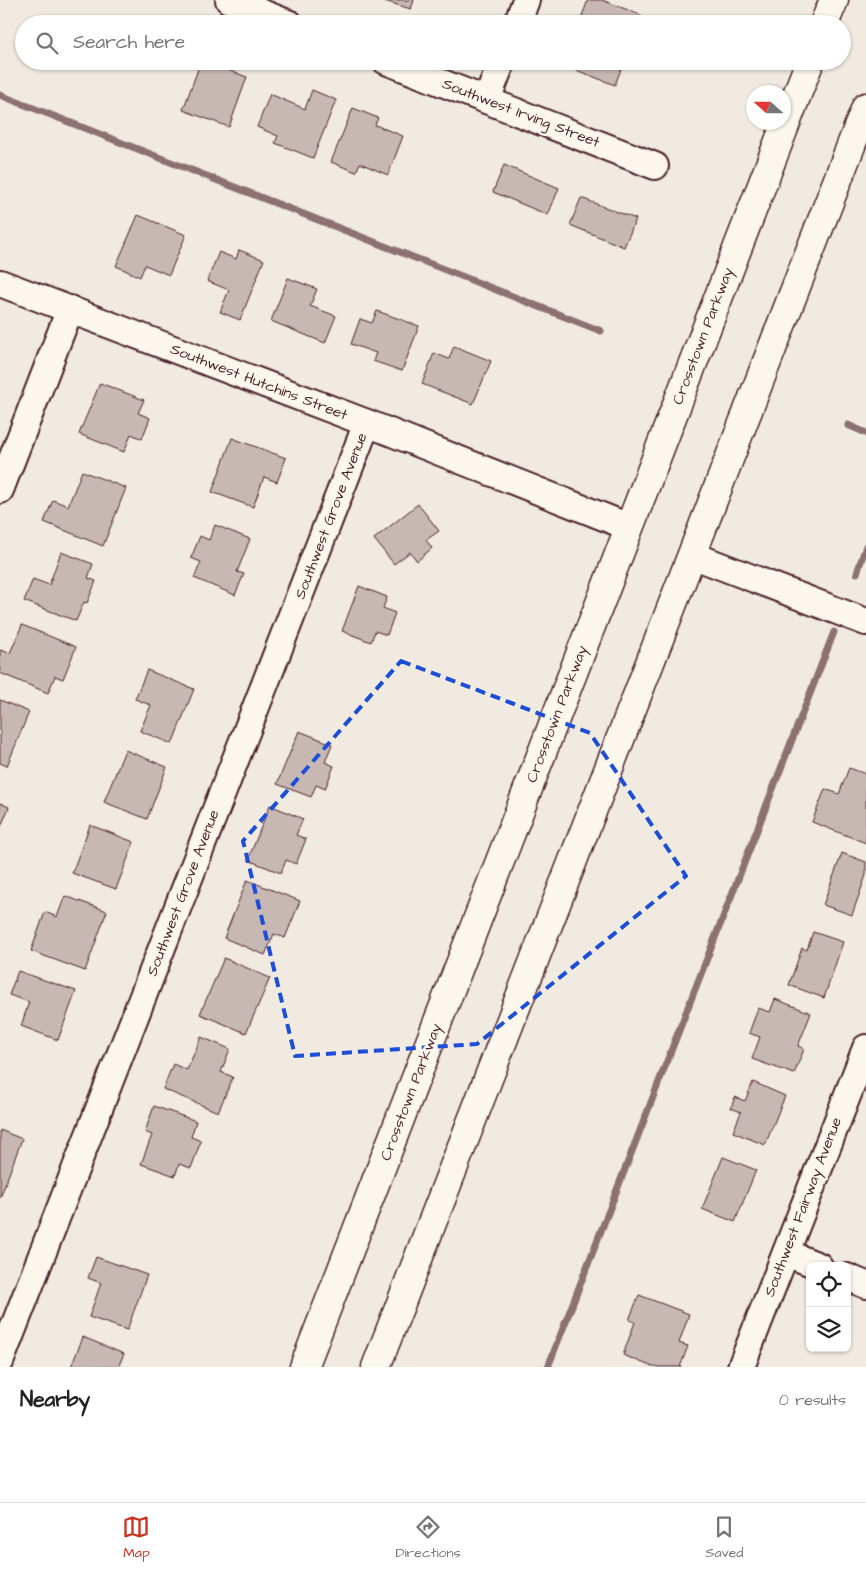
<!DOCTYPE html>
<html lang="en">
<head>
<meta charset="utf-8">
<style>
	:root { --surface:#fff; --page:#f6f6f6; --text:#222; --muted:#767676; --line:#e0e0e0; --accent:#c8321e }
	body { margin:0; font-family:"Architects Daughter",sans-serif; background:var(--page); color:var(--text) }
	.controls { position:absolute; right:15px; bottom:15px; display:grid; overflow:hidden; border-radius:8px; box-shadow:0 1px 4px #0004 }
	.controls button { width:45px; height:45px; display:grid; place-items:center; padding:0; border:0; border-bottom:1px solid var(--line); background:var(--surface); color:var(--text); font:25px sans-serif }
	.compass { position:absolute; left:746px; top:85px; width:45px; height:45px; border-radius:50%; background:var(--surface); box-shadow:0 1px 4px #0004; rotate:291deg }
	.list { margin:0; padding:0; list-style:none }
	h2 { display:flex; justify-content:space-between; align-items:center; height:65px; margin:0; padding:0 20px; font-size:21px }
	h2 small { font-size:16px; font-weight:400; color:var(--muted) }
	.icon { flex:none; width:28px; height:28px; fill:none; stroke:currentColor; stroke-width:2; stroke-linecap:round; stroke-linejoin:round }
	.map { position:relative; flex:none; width:866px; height:1367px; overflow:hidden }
	.search { position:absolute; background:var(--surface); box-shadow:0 1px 4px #0004; left:15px; right:15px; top:15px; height:55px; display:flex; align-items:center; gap:12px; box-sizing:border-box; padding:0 18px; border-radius:28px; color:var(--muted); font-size:19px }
	.sheet { height:135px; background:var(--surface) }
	nav { display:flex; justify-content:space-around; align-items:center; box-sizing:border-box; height:70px; border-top:1px solid var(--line); background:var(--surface); font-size:14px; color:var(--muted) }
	nav a { display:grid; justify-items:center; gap:2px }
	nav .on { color:var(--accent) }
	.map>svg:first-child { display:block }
</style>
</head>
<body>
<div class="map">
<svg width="866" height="1367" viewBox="0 0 866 1367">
	<rect width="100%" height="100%" fill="#f0eae0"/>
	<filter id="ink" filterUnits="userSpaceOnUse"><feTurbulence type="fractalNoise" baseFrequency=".02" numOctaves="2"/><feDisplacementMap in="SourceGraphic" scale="10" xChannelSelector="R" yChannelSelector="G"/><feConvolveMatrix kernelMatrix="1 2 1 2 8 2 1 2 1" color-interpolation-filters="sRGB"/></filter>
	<g filter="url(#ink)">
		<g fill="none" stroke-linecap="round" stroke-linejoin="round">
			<g stroke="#8c6f72" stroke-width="7">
				<polyline points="0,95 601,331"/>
				<polyline points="848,425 866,433"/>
				<polyline points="857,573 866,546"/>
				<polyline points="548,1367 834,632"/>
			</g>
		</g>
		<g fill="#c8b8b3" stroke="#4a1f2b">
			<polygon points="381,0 414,0 411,9"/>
			<polygon points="588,0 602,0 641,15 638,24 579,24"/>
			<polygon points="201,61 228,61 225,69 247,77 229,127 183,110"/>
			<polygon points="564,61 624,61 615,85 563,65"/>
			<polygon points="312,90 336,100 313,158 275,143 278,136 257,127 270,94 305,109"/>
			<polygon points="353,108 378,118 375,125 403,136 388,175 360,163 356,172 331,162"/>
			<polygon points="504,165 559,188 548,215 493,192"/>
			<polygon points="581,198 636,219 624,247 570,225"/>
			<polygon points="138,215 186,235 169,275 145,265 140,277 116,266"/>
			<polygon points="239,250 264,260 240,320 220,312 229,290 207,281 219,252 236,259"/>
			<polygon points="288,278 317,289 310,306 336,316 325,343 271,321"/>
			<polygon points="377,311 419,326 402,371 373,361 376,353 351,344 360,319 372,323"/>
			<polygon points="454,346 491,361 473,404 422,384 434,353 449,359"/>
			<polygon points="100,383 144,400 138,413 150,418 142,439 131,434 124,452 79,434"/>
			<polygon points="232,438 286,458 277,482 264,477 253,507 212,492"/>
			<polygon points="82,471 126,488 103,546 44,522 53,500 68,506"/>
			<polygon points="418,504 439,531 426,540 432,548 417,561 410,552 394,564 374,539"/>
			<polygon points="215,525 250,539 237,572 244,574 235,595 194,578 201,562 191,558 200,536 209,540"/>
			<polygon points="61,552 93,564 88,578 96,581 87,603 84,602 76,621 24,601 33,579 49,585"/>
			<polygon points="359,586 387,597 383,608 395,613 387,635 375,631 371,642 342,631"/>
			<polygon points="22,625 76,647 63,679 55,676 48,693 0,673 0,650 10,653"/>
			<polygon points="147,670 194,689 172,744 140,731 151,705 135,699"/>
			<polygon points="0,700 29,712 7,766 0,763"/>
			<polygon points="299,731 332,744 325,762 334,766 325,789 316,785 311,797 277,784"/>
			<polygon points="125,750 167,767 147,819 104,802"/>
			<polygon points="849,768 866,774 866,843 812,822 825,789 839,794"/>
			<polygon points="0,803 9,807 0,829"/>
			<polygon points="270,805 303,819 296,835 306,839 296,864 286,860 281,873 248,860"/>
			<polygon points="90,825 134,842 116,889 72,873"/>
			<polygon points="842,853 866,862 866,875 852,915 823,905"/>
			<polygon points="247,880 300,901 285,938 274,934 265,955 224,938"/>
			<polygon points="65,896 107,911 85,971 31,951 45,912 57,917"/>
			<polygon points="813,932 843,942 824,998 789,985 802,948 807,950"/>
			<polygon points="224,958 270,978 246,1033 200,1014"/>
			<polygon points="18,971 76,991 58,1040 21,1026 29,1002 9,995"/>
			<polygon points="775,999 811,1013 798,1046 804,1049 794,1074 752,1059 760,1037 749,1033 758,1008 770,1012"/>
			<polygon points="201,1037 230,1049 221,1072 233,1077 218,1112 163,1089 173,1064 187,1070"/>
			<polygon points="753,1082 785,1096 765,1145 733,1132 741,1112 731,1108 735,1097 745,1101"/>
			<polygon points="154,1106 196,1121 191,1137 201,1141 191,1168 179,1164 175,1176 141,1164 152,1135 145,1132"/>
			<polygon points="0,1130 22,1139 0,1198"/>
			<polygon points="723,1157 756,1170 735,1222 702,1209"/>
			<polygon points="96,1257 147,1275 127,1330 89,1317 101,1283 88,1278"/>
			<polygon points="639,1295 689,1314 679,1343 688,1346 680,1367 653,1367 623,1355 635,1322 629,1320"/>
			<polygon points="83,1337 124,1354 118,1367 71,1367"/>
		</g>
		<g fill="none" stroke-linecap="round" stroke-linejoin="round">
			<defs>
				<g id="street">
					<polyline points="229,0 290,24"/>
					<polyline points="517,24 526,0"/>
					<polyline points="386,61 655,166"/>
					<polyline points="487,100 502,61"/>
					<polyline points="0,283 367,423 629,527"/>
					<polyline points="0,490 70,309"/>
					<polyline points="692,555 866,622"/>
					<polyline points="786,1253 819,1266"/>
					<polyline points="847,1277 866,1285"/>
					<polyline points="0,1362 367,423"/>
					<polyline points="741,1367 866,1048"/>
				</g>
				<g id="secondary">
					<polyline points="824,24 834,0"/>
					<polyline points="304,1367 810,61"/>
					<polyline points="376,1367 866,107"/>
				</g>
			</defs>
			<use href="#street" stroke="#4a1f2b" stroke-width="30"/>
			<use href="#secondary" stroke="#4a1f2b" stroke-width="31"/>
			<use href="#street" stroke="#fbf7ec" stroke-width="26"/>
			<use href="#secondary" stroke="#fbf7ec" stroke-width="28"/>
		</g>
	</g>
	<path fill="none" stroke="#1d4ed8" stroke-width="4" stroke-dasharray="10 6" stroke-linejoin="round" d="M401 661 590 733 686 876 477 1044 295 1056 243 841Z"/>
	<g text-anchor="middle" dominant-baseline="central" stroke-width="5" stroke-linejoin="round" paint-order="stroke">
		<g font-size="15" fill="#4a1f2b" stroke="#fbf7ec">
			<text transform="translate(521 113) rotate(21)">Southwest Irving Street</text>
			<text transform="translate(703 336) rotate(-69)">Crosstown Parkway</text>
			<text transform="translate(259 382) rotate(21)">Southwest Hutchins Street</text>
			<text transform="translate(331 516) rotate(-69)">Southwest Grove Avenue</text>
			<text transform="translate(557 714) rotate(-69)">Crosstown Parkway</text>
			<text transform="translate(183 893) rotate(-69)">Southwest Grove Avenue</text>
			<text transform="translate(411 1092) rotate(-69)">Crosstown Parkway</text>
			<text transform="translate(803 1207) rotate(-69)">Southwest Fairway Avenue</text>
		</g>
	</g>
</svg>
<div class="controls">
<button><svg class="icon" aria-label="locate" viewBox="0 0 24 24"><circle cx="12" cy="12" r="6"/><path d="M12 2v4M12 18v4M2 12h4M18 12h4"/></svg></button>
<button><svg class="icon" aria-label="layers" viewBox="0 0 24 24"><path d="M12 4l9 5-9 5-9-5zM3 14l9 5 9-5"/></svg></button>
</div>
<svg class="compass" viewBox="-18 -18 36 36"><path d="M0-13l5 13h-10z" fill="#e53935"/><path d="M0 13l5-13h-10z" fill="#767676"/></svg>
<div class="search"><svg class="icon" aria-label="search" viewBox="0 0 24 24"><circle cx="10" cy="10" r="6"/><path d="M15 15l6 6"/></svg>Search here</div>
</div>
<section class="sheet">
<h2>Nearby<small>0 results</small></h2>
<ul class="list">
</ul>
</section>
<nav>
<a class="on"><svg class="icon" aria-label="map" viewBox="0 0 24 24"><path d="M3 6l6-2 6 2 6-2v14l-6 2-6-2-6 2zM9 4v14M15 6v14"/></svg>Map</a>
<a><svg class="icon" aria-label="directions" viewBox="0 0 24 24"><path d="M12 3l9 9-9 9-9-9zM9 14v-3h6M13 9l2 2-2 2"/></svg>Directions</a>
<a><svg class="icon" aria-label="saved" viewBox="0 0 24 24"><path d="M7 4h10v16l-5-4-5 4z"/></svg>Saved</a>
</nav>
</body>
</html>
